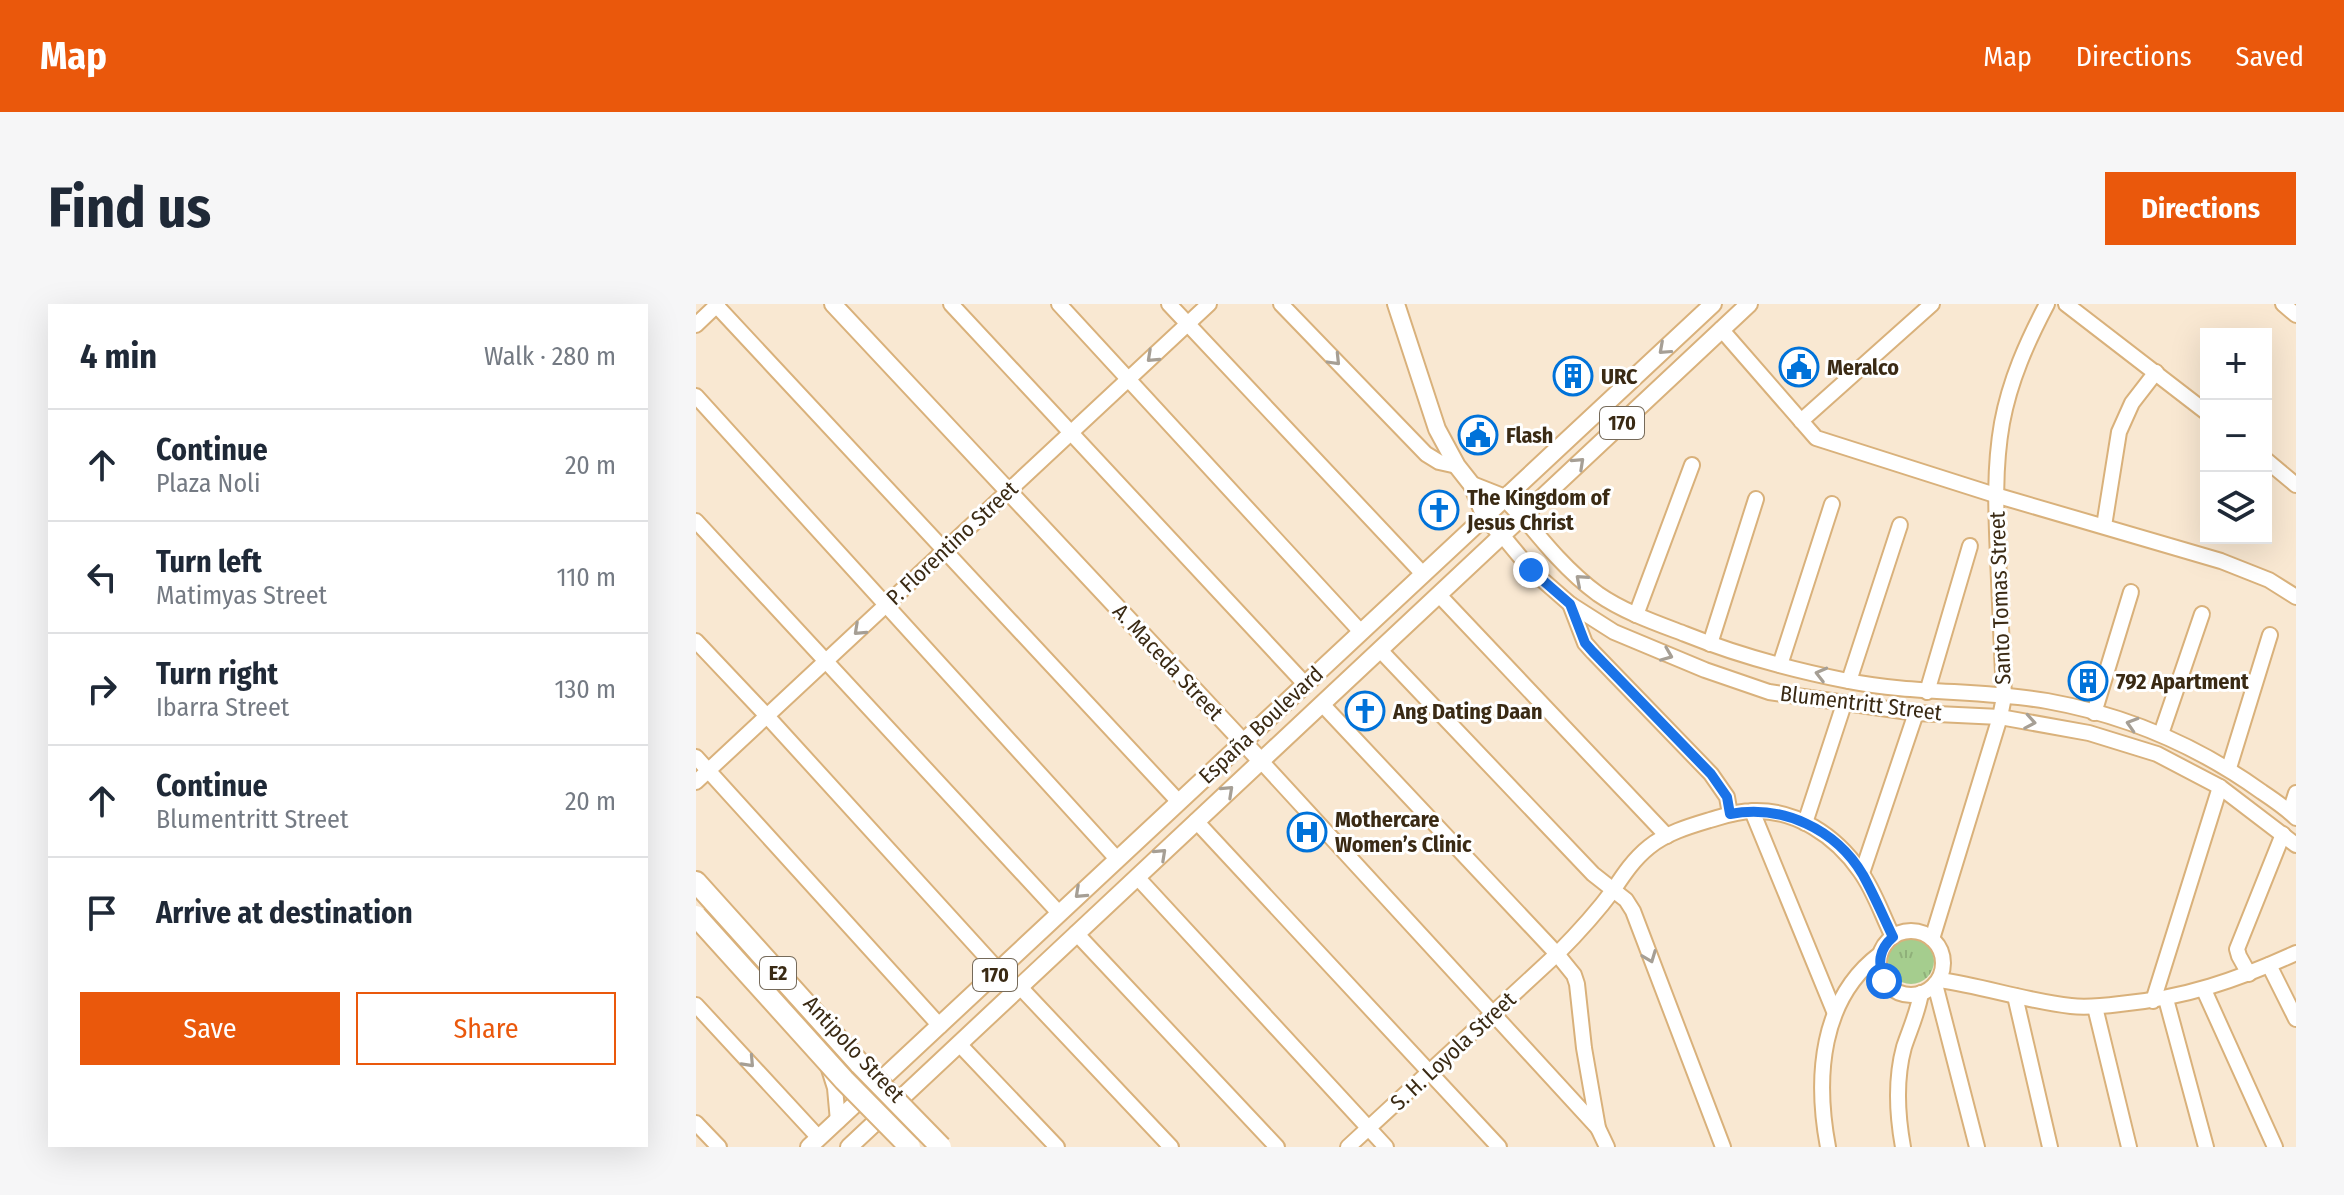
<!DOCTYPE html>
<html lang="en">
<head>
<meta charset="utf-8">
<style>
	:root { --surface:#fff; --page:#f6f6f7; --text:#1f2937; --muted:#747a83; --line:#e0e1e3; --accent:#ea580c }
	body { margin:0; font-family:"Fira Sans Condensed",sans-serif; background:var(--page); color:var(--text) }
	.controls { position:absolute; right:24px; top:24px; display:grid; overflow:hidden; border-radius:0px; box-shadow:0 8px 32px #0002 }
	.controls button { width:72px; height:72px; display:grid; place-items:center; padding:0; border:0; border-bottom:2px solid var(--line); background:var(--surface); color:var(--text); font:40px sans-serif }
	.stop { position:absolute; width:24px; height:24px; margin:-18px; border:6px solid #1a73e8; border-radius:50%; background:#fff }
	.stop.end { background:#1a73e8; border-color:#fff; box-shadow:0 2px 8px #0008 }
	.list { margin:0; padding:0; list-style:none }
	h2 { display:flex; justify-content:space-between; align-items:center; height:104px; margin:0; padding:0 32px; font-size:34px }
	h2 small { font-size:26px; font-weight:400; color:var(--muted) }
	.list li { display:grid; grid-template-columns:52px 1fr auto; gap:24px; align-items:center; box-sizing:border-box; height:112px; padding:0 32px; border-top:2px solid var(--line) }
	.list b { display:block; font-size:30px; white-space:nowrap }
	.list p { margin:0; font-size:26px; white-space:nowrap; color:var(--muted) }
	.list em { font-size:26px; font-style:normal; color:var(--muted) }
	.actions { display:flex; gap:16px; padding:24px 32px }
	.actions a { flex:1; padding:18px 0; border:2px solid var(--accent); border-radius:0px; text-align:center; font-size:28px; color:var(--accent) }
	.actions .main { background:var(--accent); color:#fff }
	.icon { flex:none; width:44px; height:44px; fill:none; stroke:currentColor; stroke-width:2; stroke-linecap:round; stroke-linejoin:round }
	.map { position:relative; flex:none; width:1600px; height:843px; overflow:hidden; border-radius:0px }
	header { display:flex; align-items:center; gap:48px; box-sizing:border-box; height:112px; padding:0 40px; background:var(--accent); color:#fff }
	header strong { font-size:38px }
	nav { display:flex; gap:44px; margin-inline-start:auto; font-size:28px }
	.intro { display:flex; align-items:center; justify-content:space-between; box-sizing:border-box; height:192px; padding:0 48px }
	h1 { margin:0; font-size:56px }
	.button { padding:20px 36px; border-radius:0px; background:var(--accent); color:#fff; font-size:28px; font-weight:700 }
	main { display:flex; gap:48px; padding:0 48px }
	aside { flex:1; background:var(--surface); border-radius:0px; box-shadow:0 8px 32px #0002 }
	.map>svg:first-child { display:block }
</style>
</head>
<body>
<header>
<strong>Map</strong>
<nav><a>Map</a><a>Directions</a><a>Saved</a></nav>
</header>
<div class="intro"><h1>Find us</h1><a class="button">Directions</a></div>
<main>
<aside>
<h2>4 min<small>Walk · 280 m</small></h2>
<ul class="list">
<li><svg class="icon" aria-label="ahead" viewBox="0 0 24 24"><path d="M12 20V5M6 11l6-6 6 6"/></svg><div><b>Continue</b><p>Plaza Noli</p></div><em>20 m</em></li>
<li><svg class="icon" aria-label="left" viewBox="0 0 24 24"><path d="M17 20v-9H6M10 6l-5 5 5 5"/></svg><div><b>Turn left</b><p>Matimyas Street</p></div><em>110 m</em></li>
<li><svg class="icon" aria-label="right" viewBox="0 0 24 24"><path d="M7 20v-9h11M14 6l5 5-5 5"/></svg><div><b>Turn right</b><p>Ibarra Street</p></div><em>130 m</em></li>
<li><svg class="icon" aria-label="ahead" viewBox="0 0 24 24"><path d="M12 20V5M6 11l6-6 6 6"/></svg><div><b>Continue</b><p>Blumentritt Street</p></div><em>20 m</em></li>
<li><svg class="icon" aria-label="arrive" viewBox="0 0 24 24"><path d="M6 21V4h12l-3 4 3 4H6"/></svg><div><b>Arrive at destination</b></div></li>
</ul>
<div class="actions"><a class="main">Save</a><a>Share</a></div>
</aside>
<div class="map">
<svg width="1600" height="843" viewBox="0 0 1600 843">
	<defs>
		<pattern id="park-tufts" width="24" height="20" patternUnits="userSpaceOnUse" patternTransform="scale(2)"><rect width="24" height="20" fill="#a5cd8e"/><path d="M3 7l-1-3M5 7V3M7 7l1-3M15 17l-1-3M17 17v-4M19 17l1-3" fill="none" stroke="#8fb07a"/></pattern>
	</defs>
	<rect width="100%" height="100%" fill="#f9e8d2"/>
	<circle fill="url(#park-tufts)" cx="1215" cy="657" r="23"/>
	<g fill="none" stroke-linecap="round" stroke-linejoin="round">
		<defs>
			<g id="minor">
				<polyline points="19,0 483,498"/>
				<polyline points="255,0 609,380"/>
				<polyline points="363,0 665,328"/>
				<polyline points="473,0 727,270"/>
				<polyline points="585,0 730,150 743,158 761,162"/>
				<polyline points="1370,0 1510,108"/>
				<polyline points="1587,0 1600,11"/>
				<polyline points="0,21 22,0"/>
				<polyline points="1025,25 1120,134 1299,191 1525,257 1573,276 1600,293"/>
				<polyline points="0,92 421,555"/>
				<polyline points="1105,117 1236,0"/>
				<polyline points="1570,156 1600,181"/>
				<path d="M826 212C849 240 872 268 902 290 928 308 960 319 989 330 1041 351 1097 366 1152 377 1218 390 1286 386 1351 397 1429 411 1502 442 1566 488 1578 496 1590 504 1600 514"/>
				<polyline points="0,217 363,609"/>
				<polyline points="1408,222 1423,128 1436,99 1460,68"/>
				<polyline points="806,231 835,266 874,300 918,328 1009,366 1073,388 1220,409 1304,413 1393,429 1461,450 1524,483 1600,541"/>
				<polyline points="743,291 971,532"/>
				<polyline points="874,300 889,339 897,348 1015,470 1031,493 1034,510"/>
				<polyline points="940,311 996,161"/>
				<polyline points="0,337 71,412 303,667"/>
				<polyline points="1014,340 1060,195"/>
				<polyline points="684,346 897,570 930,596 937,607 1027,843"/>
				<polyline points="1084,361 1136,200"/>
				<polyline points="1153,377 1204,221"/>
				<polyline points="1231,388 1274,242"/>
				<polyline points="626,400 861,650 878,671 881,680 888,744 902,824 911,843"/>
				<polyline points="1398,409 1435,288"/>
				<polyline points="1465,430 1506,310"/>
				<polyline points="0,453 244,722"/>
				<polyline points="565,457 902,824"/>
				<polyline points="1533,464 1574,331"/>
				<polyline points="0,478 513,0"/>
				<polyline points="1056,507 1138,707"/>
				<polyline points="1594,508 1600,489"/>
				<polyline points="500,517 803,843"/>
				<polyline points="1109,519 1148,400"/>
				<polyline points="1166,569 1220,409"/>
				<polyline points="441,573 690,843"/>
				<circle cx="1215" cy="659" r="32"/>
				<polyline points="380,629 581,843"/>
				<path d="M1236 635 1304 413 1308 393C1306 346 1304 299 1302 253 1300 208 1298 164 1306 119 1314 76 1331 38 1351 0"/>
				<polyline points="1573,661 1600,715"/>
				<polyline points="1553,670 1543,652 1541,645 1587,530"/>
				<path d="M1243 676C1287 682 1330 697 1375 702 1391 704 1408 702 1424 700 1489 694 1541 676 1600 649"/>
				<polyline points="1239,680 1281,843"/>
				<polyline points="324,683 475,843"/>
				<polyline points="1508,686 1579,843"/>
				<polyline points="1319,692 1354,843"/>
				<polyline points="1470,695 1510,843"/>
				<polyline points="1457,697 1524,483"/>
				<polyline points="0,701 123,834"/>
				<polyline points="1399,703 1433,843"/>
				<polyline points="264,741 361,843"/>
				<polyline points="132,762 139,784 142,817"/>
				<polyline points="0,819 23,843"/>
				<path d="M652 843 861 650C881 630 901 608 918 585 928 570 938 555 953 543 970 529 994 522 1014 516 1028 512 1042 507 1056 507 1100 505 1140 532 1164 567 1178 586 1186 611 1197 633"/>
				<path d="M1132 843C1119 774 1124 695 1184 650"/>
				<path d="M1207 843C1201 810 1199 776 1208 743 1214 725 1222 708 1225 689"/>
			</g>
			<g id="major">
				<polyline points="137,0 565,457"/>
				<polyline points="700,0 741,125 761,162 776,181 789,213 806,231"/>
				<polyline points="776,181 809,194 826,212"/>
				<polyline points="113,843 1017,0"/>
				<polyline points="153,843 1053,0"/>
			</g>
			<polyline id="highway" points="0,578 164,760"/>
		</defs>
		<use href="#minor" stroke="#d9b17b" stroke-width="18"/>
		<use href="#major" stroke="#d9b17b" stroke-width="20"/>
		<use href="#highway" stroke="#d9b17b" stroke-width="24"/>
		<use href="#minor" stroke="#fff" stroke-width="14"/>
		<use href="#major" stroke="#fff" stroke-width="16"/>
		<use href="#highway" stroke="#fff" stroke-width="20"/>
		<defs>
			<g id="highway-bridge">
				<polyline points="0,612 148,776 214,843"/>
				<polyline points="164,760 245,843"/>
			</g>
		</defs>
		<use href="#highway-bridge" stroke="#d9b17b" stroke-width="24" stroke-linecap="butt"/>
		<use href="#highway-bridge" stroke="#fff" stroke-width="20"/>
	</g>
	<defs><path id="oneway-chevron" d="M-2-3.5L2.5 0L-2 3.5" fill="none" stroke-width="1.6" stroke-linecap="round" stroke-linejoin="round" transform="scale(2)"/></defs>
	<g stroke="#a69f95">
		<use href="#oneway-chevron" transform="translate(968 45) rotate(138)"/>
		<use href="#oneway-chevron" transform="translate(456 53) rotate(137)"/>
		<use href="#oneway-chevron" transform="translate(639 56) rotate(46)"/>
		<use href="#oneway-chevron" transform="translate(883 159) rotate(-43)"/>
		<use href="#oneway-chevron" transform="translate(885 276) rotate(-139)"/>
		<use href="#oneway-chevron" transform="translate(163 326) rotate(137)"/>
		<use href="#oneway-chevron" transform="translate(971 351) rotate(22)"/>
		<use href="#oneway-chevron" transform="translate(1125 370) rotate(-166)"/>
		<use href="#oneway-chevron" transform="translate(1334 418) rotate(10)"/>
		<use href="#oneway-chevron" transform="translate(1436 420) rotate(-163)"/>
		<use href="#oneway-chevron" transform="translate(532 487) rotate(-43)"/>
		<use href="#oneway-chevron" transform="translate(465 550) rotate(-43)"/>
		<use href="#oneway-chevron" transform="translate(384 589) rotate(137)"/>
		<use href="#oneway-chevron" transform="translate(954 653) rotate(69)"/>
		<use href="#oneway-chevron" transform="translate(53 758) rotate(47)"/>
	</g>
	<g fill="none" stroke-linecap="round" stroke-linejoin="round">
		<path stroke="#1a73e8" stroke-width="10" d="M835 266 874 300 889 339 897 348 1015 470 1031 493 1034 510C1086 500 1140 525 1167 571 1178 591 1187 612 1197 633 1182 646 1182 659 1188 677"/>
	</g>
	<defs>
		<symbol id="civic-ring" viewBox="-11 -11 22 22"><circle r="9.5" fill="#fff" stroke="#0072d9" stroke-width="1.5"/><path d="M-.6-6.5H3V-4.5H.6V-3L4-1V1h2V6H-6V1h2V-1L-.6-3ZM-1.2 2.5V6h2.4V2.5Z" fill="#0072d9"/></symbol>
		<symbol id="building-ring" viewBox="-11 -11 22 22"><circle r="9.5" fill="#fff" stroke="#0072d9" stroke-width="1.5"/><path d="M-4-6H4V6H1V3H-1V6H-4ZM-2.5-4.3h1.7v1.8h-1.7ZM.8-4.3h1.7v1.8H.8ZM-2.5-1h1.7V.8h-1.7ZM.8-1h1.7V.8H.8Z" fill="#0072d9"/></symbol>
		<symbol id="church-ring" viewBox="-11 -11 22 22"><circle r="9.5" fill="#fff" stroke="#0072d9" stroke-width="1.5"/><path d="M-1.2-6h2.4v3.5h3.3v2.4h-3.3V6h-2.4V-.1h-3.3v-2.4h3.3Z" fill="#0072d9"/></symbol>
		<symbol id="hospital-ring" viewBox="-11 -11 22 22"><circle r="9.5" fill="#fff" stroke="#0072d9" stroke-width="1.5"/><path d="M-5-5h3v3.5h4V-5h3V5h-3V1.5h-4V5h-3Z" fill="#0072d9"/></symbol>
	</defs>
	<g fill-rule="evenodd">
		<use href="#civic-ring" x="1081" y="41" width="44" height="44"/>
		<use href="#building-ring" x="855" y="50" width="44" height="44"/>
		<use href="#civic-ring" x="760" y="109" width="44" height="44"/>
		<use href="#church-ring" x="721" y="184" width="44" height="44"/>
		<use href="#building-ring" x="1370" y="355" width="44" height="44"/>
		<use href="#church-ring" x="647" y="385" width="44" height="44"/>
		<use href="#hospital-ring" x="589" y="506" width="44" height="44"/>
	</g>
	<g text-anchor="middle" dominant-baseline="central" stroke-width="6" stroke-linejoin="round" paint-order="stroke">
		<g fill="#fff" stroke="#756a5a" stroke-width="2">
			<rect x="904" y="103" width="44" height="32" rx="6"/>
			<rect x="64" y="653" width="36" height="32" rx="6"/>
			<rect x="277" y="655" width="44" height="32" rx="6"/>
		</g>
		<g font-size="20" font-weight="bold" fill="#3a2a14">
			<text x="926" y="119">170</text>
			<text x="82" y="669">E2</text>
			<text x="299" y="671">170</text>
		</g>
		<g font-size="22" font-weight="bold" fill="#3a2a14" stroke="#fff" text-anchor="start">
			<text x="1131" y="63">Meralco</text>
			<text x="905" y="72">URC</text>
			<text x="810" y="131">Flash</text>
			<text x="771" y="193">The Kingdom of<tspan x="771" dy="25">Jesus Christ</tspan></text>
			<text x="1420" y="377">792 Apartment</text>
			<text x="697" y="407">Ang Dating Daan</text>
			<text x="639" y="515">Mothercare<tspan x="639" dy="25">Women’s Clinic</tspan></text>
		</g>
		<g font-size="22" fill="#3a2a14" stroke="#fff">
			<text transform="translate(256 239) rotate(-43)">P. Florentino Street</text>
			<text transform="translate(1304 294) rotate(-92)">Santo Tomas Street</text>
			<text transform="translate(472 358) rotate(47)">A. Maceda Street</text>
			<text transform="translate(1165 399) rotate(7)">Blumentritt Street</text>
			<text transform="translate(565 421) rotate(-43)">España Boulevard</text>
			<text transform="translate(158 745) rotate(47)">Antipolo Street</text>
			<text transform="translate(757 747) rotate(-43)">S. H. Loyola Street</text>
		</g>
	</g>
</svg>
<div class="controls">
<button>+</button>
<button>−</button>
<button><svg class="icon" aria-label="layers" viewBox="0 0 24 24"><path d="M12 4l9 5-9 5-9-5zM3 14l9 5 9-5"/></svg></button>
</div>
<div class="stop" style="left:1188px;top:677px"></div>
<div class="stop end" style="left:835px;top:266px"></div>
</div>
</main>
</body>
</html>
